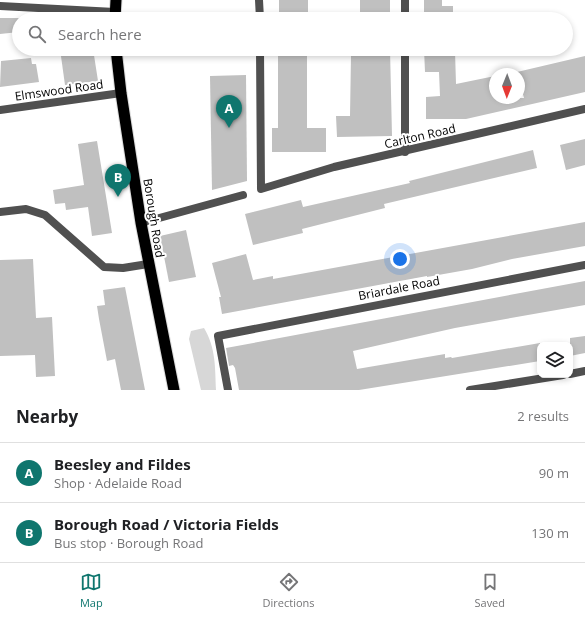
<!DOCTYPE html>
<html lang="en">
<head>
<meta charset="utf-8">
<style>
	:root { --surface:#fff; --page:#f6f6f6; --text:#202124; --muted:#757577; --line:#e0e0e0; --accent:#0f766e }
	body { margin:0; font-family:"Open Sans",sans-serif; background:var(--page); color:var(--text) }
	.controls { position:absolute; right:12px; bottom:12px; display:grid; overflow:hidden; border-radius:8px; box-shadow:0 2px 6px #0003 }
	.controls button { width:36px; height:36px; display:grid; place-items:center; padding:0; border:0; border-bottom:1px solid var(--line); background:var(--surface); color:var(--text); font:20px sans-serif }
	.compass { position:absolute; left:489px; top:68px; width:36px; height:36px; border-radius:50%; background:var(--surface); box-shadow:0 2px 6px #0003; rotate:181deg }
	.you { position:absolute; left:400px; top:259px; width:14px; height:14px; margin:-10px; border:3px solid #fff; border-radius:50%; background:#1a73e8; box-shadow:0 0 0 6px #1a73e833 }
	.badge { display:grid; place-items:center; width:26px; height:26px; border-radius:50%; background:var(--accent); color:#fff; font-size:13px; font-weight:700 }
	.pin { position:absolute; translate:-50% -33px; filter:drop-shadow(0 1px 2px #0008) }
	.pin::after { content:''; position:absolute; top:21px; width:14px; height:12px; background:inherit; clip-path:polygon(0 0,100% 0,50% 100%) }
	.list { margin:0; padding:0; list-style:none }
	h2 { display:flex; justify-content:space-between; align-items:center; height:52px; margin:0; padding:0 16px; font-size:17px }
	h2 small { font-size:13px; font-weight:400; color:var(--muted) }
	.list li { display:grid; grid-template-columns:26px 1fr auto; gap:12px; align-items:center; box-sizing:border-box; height:60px; padding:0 16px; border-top:1px solid var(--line) }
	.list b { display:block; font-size:15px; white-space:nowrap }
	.list p { margin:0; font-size:13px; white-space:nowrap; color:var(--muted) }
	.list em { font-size:13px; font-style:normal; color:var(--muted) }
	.icon { flex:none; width:22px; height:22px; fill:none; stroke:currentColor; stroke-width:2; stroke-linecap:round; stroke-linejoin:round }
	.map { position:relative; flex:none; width:585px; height:390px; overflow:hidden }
	.search { position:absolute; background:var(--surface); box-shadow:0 2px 6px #0003; left:12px; right:12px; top:12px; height:44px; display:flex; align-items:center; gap:10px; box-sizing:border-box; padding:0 14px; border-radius:22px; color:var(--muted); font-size:15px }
	.sheet { height:172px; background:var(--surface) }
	nav { display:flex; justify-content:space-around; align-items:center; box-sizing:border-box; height:56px; border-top:1px solid var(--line); background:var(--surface); font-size:11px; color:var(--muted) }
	nav a { display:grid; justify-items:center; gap:2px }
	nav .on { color:var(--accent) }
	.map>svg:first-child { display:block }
</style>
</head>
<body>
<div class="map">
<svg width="585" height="390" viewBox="0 0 585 390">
	<rect width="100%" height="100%" fill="#fff"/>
	<path fill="#d7d7d7" d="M204 328C216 348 215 368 216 390H201L189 339 191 331Z"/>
	<g fill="#c0c0c0">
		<rect x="279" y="0" width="29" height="19"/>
		<rect x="360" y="0" width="30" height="19"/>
		<polygon points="424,0 442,0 442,6 453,6 453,19 424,19"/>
		<polygon points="0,18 19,18 19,32 0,34"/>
		<polygon points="60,49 93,49 98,81 65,85"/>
		<polygon points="278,49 307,49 307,128 326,128 326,152 272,152 272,128 278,128"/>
		<polygon points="371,49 390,49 392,136 337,137 336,116 350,116 351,55 371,54"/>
		<polygon points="424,49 455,51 456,84 495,76 495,98 524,98 517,72 585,56 585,92 466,119 426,119 426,97 440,96 439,72 425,72"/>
		<polygon points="31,58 32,64 36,64 39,82 0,87 1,61"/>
		<polygon points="246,75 247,181 212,190 210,76"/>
		<polygon points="585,139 585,165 566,170 560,145"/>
		<polygon points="97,141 112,233 92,236 88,207 66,210 65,203 55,204 53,190 84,185 78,144"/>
		<polygon points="533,150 537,168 384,204 385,208 302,229 303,233 253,245 245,214 301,200 303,207 410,183 409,181"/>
		<polygon points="585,222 585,246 512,259 472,269 427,277 427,276 222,314 219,297 221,297 212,263 246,254 253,280 273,276 273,279"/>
		<polygon points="186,230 196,277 169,282 160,236"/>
		<polygon points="33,259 36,318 52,317 55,376 36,377 35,355 0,356 0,260"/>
		<polygon points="585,281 585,305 455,328 353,351 357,369 445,354 445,358 451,357 452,358 540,343 540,361 359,390 239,390 235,368 233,365 229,366 226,348"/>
		<polygon points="125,287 137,349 145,390 121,390 115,359 107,361 99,319 97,306 105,305 103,290"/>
		<polygon points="585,336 585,353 570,356 570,338"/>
	</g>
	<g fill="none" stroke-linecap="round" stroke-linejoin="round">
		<defs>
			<g id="trunk">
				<polyline points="115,19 116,0"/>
				<polyline points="116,49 121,93 141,223 174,390"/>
			</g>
		</defs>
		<use href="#trunk" stroke="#dbdbdb" stroke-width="13"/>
		<g stroke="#505050" stroke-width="8">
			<polyline points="259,0 260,19"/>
			<polyline points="0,6 115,12"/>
			<polyline points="405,19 405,0"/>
			<polyline points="260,49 261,189 334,167 585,109"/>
			<polyline points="405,49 405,152"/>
			<polyline points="0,110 121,93"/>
			<polyline points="0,212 26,209 45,215 104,267 123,268 148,264"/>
			<polyline points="141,223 243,195"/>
			<polyline points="570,374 585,371"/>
			<polyline points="228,390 218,336 585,265"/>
			<polyline points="470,390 563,375"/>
		</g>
		<use href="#trunk" stroke="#000" stroke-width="11"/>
	</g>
	<g text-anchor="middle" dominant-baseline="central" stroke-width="4" stroke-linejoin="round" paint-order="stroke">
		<g font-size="12" fill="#000" stroke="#fff">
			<text transform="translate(59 90) rotate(-8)">Elmswood Road</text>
			<text transform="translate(420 136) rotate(-13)">Carlton Road</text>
			<text transform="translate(154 218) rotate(81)">Borough Road</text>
			<text transform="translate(399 288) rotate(-11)">Briardale Road</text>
		</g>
	</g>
</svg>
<div class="controls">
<button><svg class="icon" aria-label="layers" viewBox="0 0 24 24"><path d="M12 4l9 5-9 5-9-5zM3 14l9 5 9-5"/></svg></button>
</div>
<svg class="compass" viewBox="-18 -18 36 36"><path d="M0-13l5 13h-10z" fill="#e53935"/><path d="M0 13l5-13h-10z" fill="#757577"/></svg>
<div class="you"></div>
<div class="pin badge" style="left:229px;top:128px">A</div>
<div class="pin badge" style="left:118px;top:197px">B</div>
<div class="search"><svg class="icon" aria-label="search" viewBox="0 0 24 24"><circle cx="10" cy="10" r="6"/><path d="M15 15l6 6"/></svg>Search here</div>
</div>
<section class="sheet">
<h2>Nearby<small>2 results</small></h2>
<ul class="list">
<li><span class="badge">A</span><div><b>Beesley and Fildes</b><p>Shop · Adelaide Road</p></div><em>90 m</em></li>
<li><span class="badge">B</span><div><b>Borough Road / Victoria Fields</b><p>Bus stop · Borough Road</p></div><em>130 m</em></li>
</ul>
</section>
<nav>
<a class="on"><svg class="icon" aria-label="map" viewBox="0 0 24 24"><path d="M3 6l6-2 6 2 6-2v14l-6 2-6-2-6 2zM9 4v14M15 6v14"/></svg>Map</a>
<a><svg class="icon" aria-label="directions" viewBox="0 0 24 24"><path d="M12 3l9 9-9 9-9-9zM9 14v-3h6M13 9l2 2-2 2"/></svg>Directions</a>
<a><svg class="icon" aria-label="saved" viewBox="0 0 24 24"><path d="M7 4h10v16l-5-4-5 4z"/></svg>Saved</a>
</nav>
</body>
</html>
